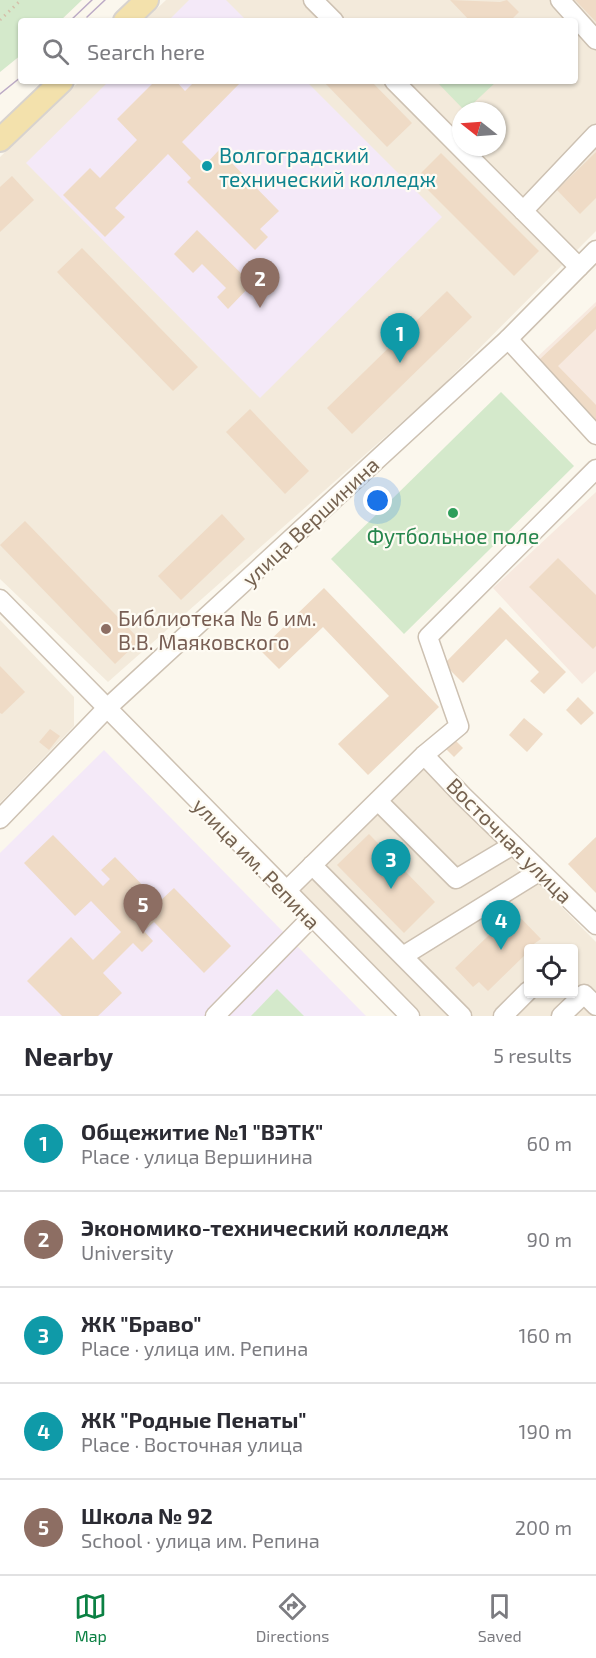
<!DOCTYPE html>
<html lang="en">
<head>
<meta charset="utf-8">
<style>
	:root { --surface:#fff; --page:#f7f7f7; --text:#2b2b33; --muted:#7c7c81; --line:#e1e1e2; --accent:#0b8043 }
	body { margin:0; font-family:"Exo 2",sans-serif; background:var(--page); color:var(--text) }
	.controls { position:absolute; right:18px; bottom:18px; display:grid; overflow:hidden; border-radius:6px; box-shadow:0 2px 4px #0004 }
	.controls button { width:54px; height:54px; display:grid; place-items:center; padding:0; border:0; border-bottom:2px solid var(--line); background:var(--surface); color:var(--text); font:30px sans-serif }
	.compass { position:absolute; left:452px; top:102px; width:54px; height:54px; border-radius:50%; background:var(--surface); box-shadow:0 2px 4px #0004; rotate:287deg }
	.you { position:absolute; left:378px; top:501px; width:21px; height:21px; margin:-15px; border:4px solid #fff; border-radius:50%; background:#1a73e8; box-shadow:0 0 0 9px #1a73e833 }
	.badge { display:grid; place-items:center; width:39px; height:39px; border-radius:50%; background:var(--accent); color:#fff; font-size:20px; font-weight:700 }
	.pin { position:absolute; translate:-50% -50px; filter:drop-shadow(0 2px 3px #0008) }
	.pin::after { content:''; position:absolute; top:32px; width:21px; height:18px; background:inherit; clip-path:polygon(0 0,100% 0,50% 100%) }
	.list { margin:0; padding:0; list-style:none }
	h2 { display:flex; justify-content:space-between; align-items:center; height:78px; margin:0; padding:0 24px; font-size:26px }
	h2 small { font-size:20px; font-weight:400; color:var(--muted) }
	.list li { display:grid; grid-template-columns:39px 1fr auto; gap:18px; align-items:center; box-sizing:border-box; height:96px; padding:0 24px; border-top:2px solid var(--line) }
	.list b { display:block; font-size:22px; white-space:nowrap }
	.list p { margin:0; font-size:20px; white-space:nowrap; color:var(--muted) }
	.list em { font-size:20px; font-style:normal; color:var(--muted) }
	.icon { flex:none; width:33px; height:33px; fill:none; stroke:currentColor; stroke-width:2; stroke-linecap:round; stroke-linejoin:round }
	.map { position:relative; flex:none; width:596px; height:1016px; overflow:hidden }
	.search { position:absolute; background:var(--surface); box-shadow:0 2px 4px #0004; left:18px; right:18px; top:18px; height:66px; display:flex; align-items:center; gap:15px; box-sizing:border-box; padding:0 21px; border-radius:6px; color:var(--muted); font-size:22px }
	.sheet { height:558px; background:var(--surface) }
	nav { display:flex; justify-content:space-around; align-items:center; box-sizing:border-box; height:84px; border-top:2px solid var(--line); background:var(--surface); font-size:16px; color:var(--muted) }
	nav a { display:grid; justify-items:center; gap:3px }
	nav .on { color:var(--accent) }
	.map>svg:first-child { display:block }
</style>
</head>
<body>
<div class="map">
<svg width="596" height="1016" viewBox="0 0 596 1016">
	<rect width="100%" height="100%" fill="#fbf7ed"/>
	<g fill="#f3eadb" fill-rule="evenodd">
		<path d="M166 0H596V231L437 391 108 682 0 579V157L80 81H575V21H144ZM461 111H497V147H461Z"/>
		<polygon points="0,620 74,697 74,726 0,803"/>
		<path d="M425 761 504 841 525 870 596 942V1016H418L295 891ZM528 948H574V993H528Z"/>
	</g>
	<g fill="#f7e9df">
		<polygon points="596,302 596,431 533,361"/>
		<polygon points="596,492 596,671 582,684 493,588"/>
	</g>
	<g fill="#f4e9f8">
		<polygon points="189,0 226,0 247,21 168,21"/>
		<polygon points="109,81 306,81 442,217 260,398 26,163"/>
		<polygon points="104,750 366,1016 0,1016 0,853"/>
	</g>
	<g fill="#d4e9cb">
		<polygon points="0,0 82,0 60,21 21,21 21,55 0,72"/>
		<polygon points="436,81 497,81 465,111"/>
		<polygon points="501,392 574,466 404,634 331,559"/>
		<polygon points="277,989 304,1016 251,1016"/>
	</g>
	<g fill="#efdbc6">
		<polygon points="450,0 500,2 507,0 519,12 510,21 470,21"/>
		<polygon points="575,0 596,0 596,22"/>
		<polygon points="155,81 176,81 185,91 195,81 242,81 182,142 205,165 219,150 279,211 260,229 268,237 255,250 187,182 191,178 168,154 115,208 125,217 105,237 63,195 90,168 100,178 137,140 117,119"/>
		<polygon points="323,81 371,81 412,123 387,147"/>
		<polygon points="596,152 596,198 580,214 557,190"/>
		<polygon points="441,153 539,251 514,276 416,178"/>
		<polygon points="12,176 34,200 0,232 0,187"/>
		<polygon points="197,230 252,284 228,309 217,297 226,288 202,264 193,273 174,254"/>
		<polygon points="82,248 198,367 173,391 57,272"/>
		<polygon points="447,291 472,317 352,434 327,408"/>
		<polygon points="596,306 596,329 558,366 596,405 596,421 538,361"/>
		<polygon points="250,409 309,471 285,494 226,432"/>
		<polygon points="222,514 245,539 181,600 158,576"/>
		<polygon points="25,521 140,640 115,664 0,545"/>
		<polygon points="558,558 596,595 596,646 593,649 529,587"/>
		<polygon points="324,588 439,707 368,775 338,744 389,696 323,627 279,669 260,650"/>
		<polygon points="500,607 566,672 544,694 530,681 539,672 506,639 463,683 444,664"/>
		<polygon points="0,666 25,692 2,714 0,713"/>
		<polygon points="578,697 594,713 581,725 566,710"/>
		<polygon points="524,718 543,734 527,752 509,735"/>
		<polygon points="50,729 60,736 49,750 39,742"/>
		<polygon points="453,738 463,748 454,757 444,747"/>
		<polygon points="369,834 435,902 404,933 337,865"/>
		<polygon points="53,835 103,886 110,879 101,870 115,857 159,902 174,888 231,946 204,973 154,922 144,931 153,941 142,952 133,943 103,973 122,993 98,1016 62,1016 27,981 71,937 93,960 121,932 91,901 75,916 24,863"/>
		<polygon points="596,837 596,893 568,864"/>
		<polygon points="514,911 541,939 528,948 528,952 488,991 479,982 473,987 455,968"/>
	</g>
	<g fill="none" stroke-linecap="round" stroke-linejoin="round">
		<defs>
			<g id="minor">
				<polyline points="313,0 334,21"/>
				<polyline points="560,0 596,40"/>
				<polyline points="394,81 579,267"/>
				<polyline points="523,211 596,134"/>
				<polyline points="508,339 596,435"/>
				<polyline points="0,599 410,1016"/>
				<polyline points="424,755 463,796 596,925"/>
				<polyline points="378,801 456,879 513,845"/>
				<polyline points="0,819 106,709 508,339 596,250"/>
				<polyline points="312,865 462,1016"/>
				<polyline points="285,892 424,755 459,726 428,637 596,469"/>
				<polyline points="403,956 540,871"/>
				<polyline points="215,1016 311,918"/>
				<polyline points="503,1016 528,991"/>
				<polyline points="561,1016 584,994 596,1006"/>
			</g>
			<g id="major">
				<polyline points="125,21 147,0"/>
				<polyline points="0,140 62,81"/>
			</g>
		</defs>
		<use href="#minor" stroke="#cdc1b2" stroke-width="21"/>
		<use href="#major" stroke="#d8d3ce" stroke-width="26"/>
		<polyline stroke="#d4bfa9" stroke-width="3" stroke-dasharray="1.5 4.5" stroke-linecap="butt" points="0,20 21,0"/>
		<use href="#minor" stroke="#fff" stroke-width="18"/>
		<use href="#major" stroke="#f3e1ac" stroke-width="22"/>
		<g stroke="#bcaac6" stroke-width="1.5">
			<polyline points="87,17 105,0"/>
			<polyline points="70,21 92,0"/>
			<polyline points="0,94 21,77"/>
		</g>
	</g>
	<circle fill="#0f9aa8" stroke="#fefbf3" stroke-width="2" cx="207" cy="166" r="6"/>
	<circle fill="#2e9e5b" stroke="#fefbf3" stroke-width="2" cx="453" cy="513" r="6"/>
	<circle fill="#8d6e63" stroke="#fefbf3" stroke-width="2" cx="106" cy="629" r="6"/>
	<g text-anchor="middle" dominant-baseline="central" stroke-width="4.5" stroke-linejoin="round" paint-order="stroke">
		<g font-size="21" fill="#0d838f" stroke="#fefbf3" text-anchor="start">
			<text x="219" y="154">Волгоградский<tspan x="219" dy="24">технический колледж</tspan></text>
		</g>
		<g font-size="21" fill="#756250" stroke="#fefbf3">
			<text transform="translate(310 521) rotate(-43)">улица Вершинина</text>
			<text transform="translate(510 840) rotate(45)">Восточная улица</text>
			<text transform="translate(257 863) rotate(46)">улица им. Репина</text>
		</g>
		<g font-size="21" fill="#27864d" stroke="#fefbf3">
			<text x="453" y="535">Футбольное поле</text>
		</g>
		<g font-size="21" fill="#785e54" stroke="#fefbf3" text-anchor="start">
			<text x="118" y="617">Библиотека № 6 им.<tspan x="118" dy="24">В.В. Маяковского</tspan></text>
		</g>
	</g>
</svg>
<div class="controls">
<button><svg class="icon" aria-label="locate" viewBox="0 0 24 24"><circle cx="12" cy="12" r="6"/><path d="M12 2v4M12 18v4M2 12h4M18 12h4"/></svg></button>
</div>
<svg class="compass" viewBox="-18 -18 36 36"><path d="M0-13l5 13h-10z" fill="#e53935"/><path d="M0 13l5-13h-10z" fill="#7c7c81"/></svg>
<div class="you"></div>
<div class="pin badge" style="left:400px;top:363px;background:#0f9aa8">1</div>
<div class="pin badge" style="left:260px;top:308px;background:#8d6e63">2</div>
<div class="pin badge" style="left:391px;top:889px;background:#0f9aa8">3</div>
<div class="pin badge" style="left:501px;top:950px;background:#0f9aa8">4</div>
<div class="pin badge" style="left:143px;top:934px;background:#8d6e63">5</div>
<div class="search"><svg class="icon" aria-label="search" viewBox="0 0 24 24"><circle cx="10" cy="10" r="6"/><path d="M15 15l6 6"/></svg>Search here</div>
</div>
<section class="sheet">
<h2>Nearby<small>5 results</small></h2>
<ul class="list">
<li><span class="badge" style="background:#0f9aa8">1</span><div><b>Общежитие №1 &quot;ВЭТК&quot;</b><p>Place · улица Вершинина</p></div><em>60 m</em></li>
<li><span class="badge" style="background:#8d6e63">2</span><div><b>Экономико-технический колледж</b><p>University</p></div><em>90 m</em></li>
<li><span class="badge" style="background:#0f9aa8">3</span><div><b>ЖК &quot;Браво&quot;</b><p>Place · улица им. Репина</p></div><em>160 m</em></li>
<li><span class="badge" style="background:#0f9aa8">4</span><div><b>ЖК &quot;Родные Пенаты&quot;</b><p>Place · Восточная улица</p></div><em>190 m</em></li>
<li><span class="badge" style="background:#8d6e63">5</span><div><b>Школа № 92</b><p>School · улица им. Репина</p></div><em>200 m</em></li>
</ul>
</section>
<nav>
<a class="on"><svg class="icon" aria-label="map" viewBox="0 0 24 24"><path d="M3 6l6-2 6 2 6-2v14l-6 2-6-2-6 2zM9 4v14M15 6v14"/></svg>Map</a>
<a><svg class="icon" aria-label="directions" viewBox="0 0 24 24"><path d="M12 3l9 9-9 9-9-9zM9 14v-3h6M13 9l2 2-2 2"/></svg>Directions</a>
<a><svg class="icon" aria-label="saved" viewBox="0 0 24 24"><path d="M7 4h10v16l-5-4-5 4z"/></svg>Saved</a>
</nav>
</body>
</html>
